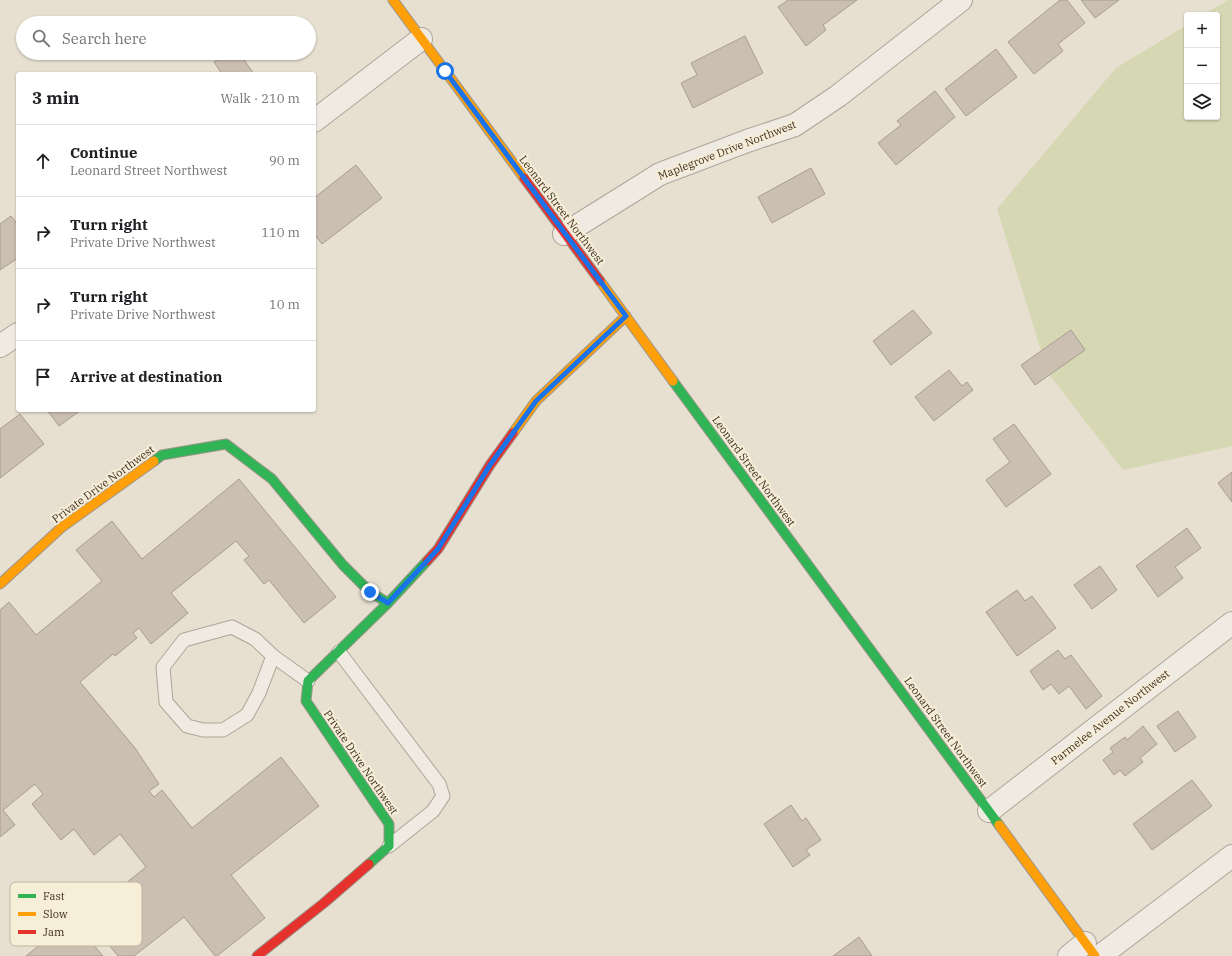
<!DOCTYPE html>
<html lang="en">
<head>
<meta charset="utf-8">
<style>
	:root { --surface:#fff; --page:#f2f2f2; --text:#202124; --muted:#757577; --line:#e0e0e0 }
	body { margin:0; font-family:"IBM Plex Serif",serif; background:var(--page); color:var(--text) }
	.controls { position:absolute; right:12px; top:12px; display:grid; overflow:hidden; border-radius:4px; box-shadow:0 1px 3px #0004 }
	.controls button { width:36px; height:36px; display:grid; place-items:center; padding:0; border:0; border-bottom:1px solid var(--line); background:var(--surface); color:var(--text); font:20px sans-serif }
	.stop { position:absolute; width:12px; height:12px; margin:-9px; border:3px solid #1a73e8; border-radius:50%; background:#fff }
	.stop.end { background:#1a73e8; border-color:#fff; box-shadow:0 1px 4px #0008 }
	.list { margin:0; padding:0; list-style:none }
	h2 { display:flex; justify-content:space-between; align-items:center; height:52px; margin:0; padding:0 16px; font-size:17px }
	h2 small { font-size:13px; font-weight:400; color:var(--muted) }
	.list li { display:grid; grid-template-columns:26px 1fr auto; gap:12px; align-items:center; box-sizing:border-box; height:72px; padding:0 16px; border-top:1px solid var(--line) }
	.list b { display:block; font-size:15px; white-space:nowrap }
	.list p { margin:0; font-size:13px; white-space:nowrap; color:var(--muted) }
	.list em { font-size:13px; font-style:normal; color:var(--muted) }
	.icon { flex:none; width:22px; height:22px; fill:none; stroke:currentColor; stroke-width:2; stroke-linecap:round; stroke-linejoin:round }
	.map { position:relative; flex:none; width:1232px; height:956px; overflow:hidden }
	.search { position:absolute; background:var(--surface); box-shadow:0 1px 3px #0004; left:16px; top:16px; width:300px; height:44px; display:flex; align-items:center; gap:10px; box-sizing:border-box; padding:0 14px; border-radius:22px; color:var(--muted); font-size:15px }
	.panel { position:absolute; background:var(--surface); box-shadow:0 1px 3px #0004; left:16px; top:72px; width:300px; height:340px; border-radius:4px }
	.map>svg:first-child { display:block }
</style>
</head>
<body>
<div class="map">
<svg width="1232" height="956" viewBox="0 0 1232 956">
	<rect width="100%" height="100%" fill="#e7e0d1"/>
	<polygon fill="#d6d7b3" points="1228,0 1232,0 1232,446 1123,470 1048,373 997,209 1116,68 1187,25 1187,117 1217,117 1217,15 1203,15"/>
	<g fill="#cbbfb2" stroke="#a89c90">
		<polygon points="788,0 857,0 823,25 826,30 806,46 778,7"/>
		<polygon points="1060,0 1067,0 1085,23 1058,44 1063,51 1034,74 1008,42"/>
		<polygon points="1081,0 1119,0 1095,18"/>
		<polygon points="745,36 763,73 693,108 681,83 697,75 691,63"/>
		<polygon points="996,49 1017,77 966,116 945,89"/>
		<polygon points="227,53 239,53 254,74 222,74 214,62"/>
		<polygon points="935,91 955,117 896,165 878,143 901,125 897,121"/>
		<polygon points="356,165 382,198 322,244 316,236 314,238 314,198"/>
		<polygon points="811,168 825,194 772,223 758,197"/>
		<polygon points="11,216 18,225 18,258 0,270 0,224"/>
		<polygon points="913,310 932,333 891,365 873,341"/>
		<polygon points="1071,330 1085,350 1035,385 1021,365"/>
		<polygon points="949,370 962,386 967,382 973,390 934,421 915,397"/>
		<polygon points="47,410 81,410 59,426"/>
		<polygon points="20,414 44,444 0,478 0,429"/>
		<polygon points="1014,424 1051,474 1006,507 986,480 1010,462 993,439"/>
		<polygon points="1232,472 1232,502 1218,483"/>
		<polygon points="239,479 336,597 304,623 269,580 264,584 244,560 249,556 236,541 171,593 188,613 151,644 139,628 133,633 137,638 115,656 113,654 80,682 135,748 159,784 149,791 154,797 162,790 192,828 281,757 319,806 231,875 265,918 217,956 215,956 184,917 134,956 118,956 85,916 146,867 120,834 94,855 74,829 61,840 32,804 43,794 35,784 3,810 15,825 0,837 0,610 9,602 36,635 102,581 76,550 112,521 142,559"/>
		<polygon points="1187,528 1201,548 1175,567 1183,578 1158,597 1136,566"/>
		<polygon points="1100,566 1117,590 1092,609 1074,585"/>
		<polygon points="1017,590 1025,601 1032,596 1056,628 1017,656 986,612"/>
		<polygon points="1058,650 1065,659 1071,655 1102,696 1086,709 1069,686 1059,694 1051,684 1043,690 1030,671"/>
		<polygon points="1178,711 1196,737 1175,752 1157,726"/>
		<polygon points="1143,726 1157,744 1140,758 1143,762 1125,776 1120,770 1114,775 1103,760 1113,752 1110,748 1125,737 1127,740"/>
		<polygon points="1192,780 1212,806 1152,850 1133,824"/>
		<polygon points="791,805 802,821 806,818 821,840 806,850 810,855 793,867 764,824"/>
		<polygon points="72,919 103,956 26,956"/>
		<polygon points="859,937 872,956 833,956"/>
	</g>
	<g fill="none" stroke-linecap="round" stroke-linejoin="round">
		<defs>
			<g id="lane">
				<polyline points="339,652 439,784 443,796 433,811 389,846"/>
				<polyline points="273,656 255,639 232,627 184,640 163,667 166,702 187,726 203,730 223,730 247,715 259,693 273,656 308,681"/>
			</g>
			<g id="street">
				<polyline points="314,121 421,39"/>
				<polyline points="564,234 660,174 747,141 795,125 838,96 961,0"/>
				<polyline points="0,346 18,334"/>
				<polyline points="989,811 1232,623"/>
				<polyline points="1069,956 1085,943"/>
				<polyline points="1100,956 1232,856"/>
			</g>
			<g id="fast">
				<polyline points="673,381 999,825"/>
				<polyline points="154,461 162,455 226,444 272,479 343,565 370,592 388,603"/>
				<polyline points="369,864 389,846 389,824 306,701 308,681 388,603 427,561"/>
			</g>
			<g id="slow">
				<polyline points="393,0 524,178"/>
				<polyline points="600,281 673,381"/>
				<polyline points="513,433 536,401 626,316"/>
				<polyline points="0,584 62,527 154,461"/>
				<polyline points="999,825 1095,956"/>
			</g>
			<g id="jam">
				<polyline points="524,178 600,281"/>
				<polyline points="427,561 438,549 490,465 513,433"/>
				<polyline points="257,956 324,903 369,864"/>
			</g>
		</defs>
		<use href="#lane" stroke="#ada599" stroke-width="15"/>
		<use href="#street" stroke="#ada599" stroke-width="24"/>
		<use href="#fast" stroke="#9c958a" stroke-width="11"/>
		<use href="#slow" stroke="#9c958a" stroke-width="11"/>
		<use href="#jam" stroke="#9c958a" stroke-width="11"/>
		<use href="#lane" stroke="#efebe3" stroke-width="13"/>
		<use href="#street" stroke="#efebe3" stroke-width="22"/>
		<use href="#fast" stroke="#30b455" stroke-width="9"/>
		<use href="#slow" stroke="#ff9f0a" stroke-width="9"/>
		<use href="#jam" stroke="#e5322d" stroke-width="9"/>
	</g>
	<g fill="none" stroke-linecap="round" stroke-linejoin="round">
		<polyline stroke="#1a73e8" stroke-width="5" points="370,592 388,603 438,549 490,465 536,401 626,316 445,71"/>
	</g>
	<g text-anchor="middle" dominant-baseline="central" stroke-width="4" stroke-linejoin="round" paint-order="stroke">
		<g font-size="11" fill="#3d2e20" stroke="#f7eed8">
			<text transform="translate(727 150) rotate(-21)">Maplegrove Drive Northwest</text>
			<text transform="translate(562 210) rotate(53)">Leonard Street Northwest</text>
			<text transform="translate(754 471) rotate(54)">Leonard Street Northwest</text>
			<text transform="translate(103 484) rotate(-36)">Private Drive Northwest</text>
			<text transform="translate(1110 717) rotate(-38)">Parmelee Avenue Northwest</text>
			<text transform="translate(946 732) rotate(54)">Leonard Street Northwest</text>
			<text transform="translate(361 762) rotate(56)">Private Drive Northwest</text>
		</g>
	</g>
	<rect x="10" y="882" width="132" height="64" rx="6" fill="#f7eed8" stroke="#bfb4a1" stroke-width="1"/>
	<rect x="18" y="894" width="18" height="4" fill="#30b455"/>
	<rect x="18" y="912" width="18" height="4" fill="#ff9f0a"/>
	<rect x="18" y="930" width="18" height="4" fill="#e5322d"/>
	<g font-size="11" fill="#3d2e20">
		<text x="43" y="900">Fast</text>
		<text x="43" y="918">Slow</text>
		<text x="43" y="936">Jam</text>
	</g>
</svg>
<div class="controls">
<button>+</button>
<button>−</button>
<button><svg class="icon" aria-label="layers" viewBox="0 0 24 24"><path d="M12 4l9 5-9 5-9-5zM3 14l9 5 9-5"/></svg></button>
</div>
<div class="stop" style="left:445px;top:71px"></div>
<div class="stop end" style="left:370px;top:592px"></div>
<div class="search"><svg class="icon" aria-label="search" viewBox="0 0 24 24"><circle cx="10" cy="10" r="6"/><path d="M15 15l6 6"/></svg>Search here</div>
<section class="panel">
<h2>3 min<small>Walk · 210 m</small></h2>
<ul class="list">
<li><svg class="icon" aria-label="ahead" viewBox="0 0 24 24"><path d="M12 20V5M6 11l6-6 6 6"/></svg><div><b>Continue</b><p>Leonard Street Northwest</p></div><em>90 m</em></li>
<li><svg class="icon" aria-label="right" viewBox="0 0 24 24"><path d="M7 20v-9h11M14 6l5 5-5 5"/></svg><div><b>Turn right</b><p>Private Drive Northwest</p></div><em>110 m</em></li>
<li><svg class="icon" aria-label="right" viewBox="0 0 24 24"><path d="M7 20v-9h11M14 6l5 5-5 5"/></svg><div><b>Turn right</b><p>Private Drive Northwest</p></div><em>10 m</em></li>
<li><svg class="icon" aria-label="arrive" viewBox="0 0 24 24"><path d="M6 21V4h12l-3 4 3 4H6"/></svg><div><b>Arrive at destination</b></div></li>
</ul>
</section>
</div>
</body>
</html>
